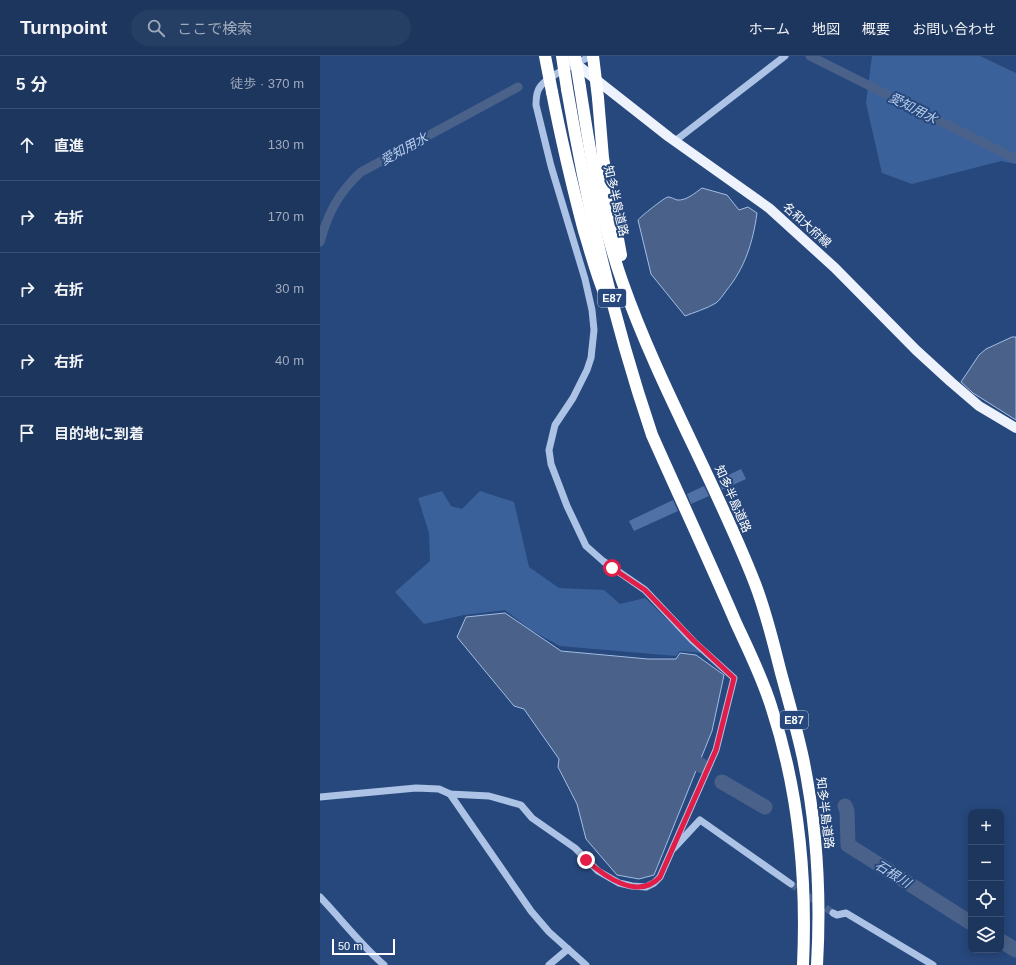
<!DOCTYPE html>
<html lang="ja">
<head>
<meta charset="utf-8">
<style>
	:root { --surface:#1d365e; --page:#253e64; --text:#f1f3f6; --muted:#a0abbc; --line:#3b5073 }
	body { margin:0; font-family:Helvetica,"Noto Sans JP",sans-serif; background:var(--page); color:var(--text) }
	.controls { position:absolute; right:12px; bottom:12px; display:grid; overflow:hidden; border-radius:8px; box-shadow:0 2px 10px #0003 }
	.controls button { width:36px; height:36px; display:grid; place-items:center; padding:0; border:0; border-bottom:1px solid var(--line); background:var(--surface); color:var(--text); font:20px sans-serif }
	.scale { position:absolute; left:12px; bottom:10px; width:63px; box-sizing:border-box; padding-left:4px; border:2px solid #fff; border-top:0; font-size:11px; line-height:14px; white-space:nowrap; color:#fff; -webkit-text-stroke:3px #27487d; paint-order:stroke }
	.stop { position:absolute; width:12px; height:12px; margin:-9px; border:3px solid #e11d48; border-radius:50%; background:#fff }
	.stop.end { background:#e11d48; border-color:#fff; box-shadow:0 1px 4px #0008 }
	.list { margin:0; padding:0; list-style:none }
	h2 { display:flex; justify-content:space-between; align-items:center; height:52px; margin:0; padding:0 16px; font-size:17px }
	h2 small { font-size:13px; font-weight:400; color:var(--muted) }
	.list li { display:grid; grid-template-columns:26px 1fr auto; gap:12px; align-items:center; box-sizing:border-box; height:72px; padding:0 16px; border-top:1px solid var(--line) }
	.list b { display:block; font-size:15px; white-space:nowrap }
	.list em { font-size:13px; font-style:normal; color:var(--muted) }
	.icon { flex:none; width:22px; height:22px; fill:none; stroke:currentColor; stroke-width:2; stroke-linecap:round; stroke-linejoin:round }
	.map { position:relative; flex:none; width:696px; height:909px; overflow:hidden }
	header { display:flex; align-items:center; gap:24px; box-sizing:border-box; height:56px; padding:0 20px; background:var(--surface); border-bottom:1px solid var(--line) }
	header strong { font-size:19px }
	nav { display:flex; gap:22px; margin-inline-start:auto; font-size:14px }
	.search { width:280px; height:36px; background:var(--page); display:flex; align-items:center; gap:10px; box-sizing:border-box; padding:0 14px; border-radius:22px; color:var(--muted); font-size:15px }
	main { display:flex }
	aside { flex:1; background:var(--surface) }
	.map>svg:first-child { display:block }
</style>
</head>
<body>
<header>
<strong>Turnpoint</strong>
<div class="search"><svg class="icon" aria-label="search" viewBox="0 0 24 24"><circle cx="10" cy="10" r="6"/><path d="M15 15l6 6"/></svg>ここで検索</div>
<nav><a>ホーム</a><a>地図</a><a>概要</a><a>お問い合わせ</a></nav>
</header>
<main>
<aside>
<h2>5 分<small>徒歩 · 370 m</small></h2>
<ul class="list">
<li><svg class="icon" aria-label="ahead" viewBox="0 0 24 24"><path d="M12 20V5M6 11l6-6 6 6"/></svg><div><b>直進</b></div><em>130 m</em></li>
<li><svg class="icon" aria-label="right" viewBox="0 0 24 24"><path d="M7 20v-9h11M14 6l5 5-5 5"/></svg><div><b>右折</b></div><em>170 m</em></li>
<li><svg class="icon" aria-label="right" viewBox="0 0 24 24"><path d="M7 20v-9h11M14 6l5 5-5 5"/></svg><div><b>右折</b></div><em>30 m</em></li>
<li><svg class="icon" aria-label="right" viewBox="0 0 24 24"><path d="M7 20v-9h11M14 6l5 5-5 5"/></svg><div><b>右折</b></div><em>40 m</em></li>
<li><svg class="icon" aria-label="arrive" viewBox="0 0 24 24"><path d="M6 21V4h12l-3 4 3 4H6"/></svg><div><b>目的地に到着</b></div></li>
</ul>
</aside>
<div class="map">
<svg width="696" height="909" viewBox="0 0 696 909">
	<rect width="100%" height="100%" fill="#27487d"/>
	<g fill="#3b619b">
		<polygon points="552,0 660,0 696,17 696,108 681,105 592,128 562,117 546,47"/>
		<polygon points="122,435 131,450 142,453 160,435 194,446 209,511 239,532 284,534 300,548 325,542 382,597 360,595 356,600 240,590 211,574 185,554 144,559 104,568 75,536 110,505 109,477 98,442"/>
	</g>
	<g fill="#4a6289" stroke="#a2bde5">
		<path d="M382 132 407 139 419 154 428 151 437 157C433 186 425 212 406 235 403 239 400 244 396 247 386 253 375 256 365 260L331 218 318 164C320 161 345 141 348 141 351 141 354 143 357 144 366 145 375 137 382 132Z"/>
		<polygon points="692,281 696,281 696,364 653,337 641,326 659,299 666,293"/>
		<polygon points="185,557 241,595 328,603 356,603 360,597 376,599 404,619 392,675 334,819 319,823 297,819 266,783 257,748 238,711 239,703 204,653 194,650 137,581 146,561"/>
	</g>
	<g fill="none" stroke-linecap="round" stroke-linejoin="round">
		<g stroke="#4a6289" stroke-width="9">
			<polyline points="490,0 696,103"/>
			<path d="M0 186C8 157 19 136 41 116L198 31"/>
		</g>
		<g stroke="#4a6289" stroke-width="15">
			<polyline points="369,703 382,710"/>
			<polyline points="402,726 445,751"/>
			<polyline points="525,750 527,755 528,789 651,867"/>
			<polyline points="681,885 696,894"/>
		</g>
	</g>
	<g fill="#5071a6">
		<polygon points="421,413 426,423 402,434 398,424"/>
		<polygon points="384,430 389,440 371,448 367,438"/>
		<polygon points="353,444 358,455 314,475 309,465"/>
	</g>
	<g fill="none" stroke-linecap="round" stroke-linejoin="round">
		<polyline stroke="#476390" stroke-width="7" stroke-dasharray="7 3.5" stroke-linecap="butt" points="471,828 513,857"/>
		<g stroke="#adc3e5" stroke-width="7">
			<polyline points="355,85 465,0"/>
			<polyline points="130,738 211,855 229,876 266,909"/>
			<path d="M0 741 96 732 119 733 130 738 169 740 201 749 212 762 255 792 278 815 299 827 312 830 326 831 334 827 340 821 396 694 414 622 373 585 325 534 283 505 266 490 247 450 231 408 229 394 235 369 253 342 267 314 271 302 274 274 272 254 265 223 231 110 216 49C216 43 216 36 220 31 228 19 258 7 271 0"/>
			<polyline points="354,792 380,764 471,828"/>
			<path d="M0 841C22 864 40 888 64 909"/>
			<polyline points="513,857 517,859 526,857 613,909"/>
			<polyline points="229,909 248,893"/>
		</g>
		<polyline stroke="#edf2fd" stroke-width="10" points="246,0 349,81 449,152 515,212 596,294 631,326 659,350 696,372"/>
		<g stroke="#fff" stroke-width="12">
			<path d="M260 31C270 96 280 162 302 225 338 328 394 423 434 525 446 555 453 586 461 617 469 646 477 674 483 702 497 770 501 840 497 909"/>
			<path d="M247 33C267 150 294 267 332 379 360 442 389 504 416 567 429 595 443 623 452 653 479 736 487 822 483 909"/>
			<path d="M232 36C241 83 252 129 264 175 271 197 276 218 285 239"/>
			<polyline points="278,42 283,102 301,199"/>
		</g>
		<g stroke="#fff" stroke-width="12">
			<polyline points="225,0 232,36"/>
			<polyline points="242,0 247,33"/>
			<polyline points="255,0 260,31"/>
			<polyline points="273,0 278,42"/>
		</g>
	</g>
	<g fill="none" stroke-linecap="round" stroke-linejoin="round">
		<path stroke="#e11d48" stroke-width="5" d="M266 804C284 820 318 845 340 821L396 694 414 622 373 584 325 534 292 512"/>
	</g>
	<g text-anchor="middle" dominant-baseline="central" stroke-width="4" stroke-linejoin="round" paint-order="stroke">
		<g fill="#27487d" stroke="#bec8d8" stroke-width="1">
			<rect x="278" y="233" width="28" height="18" rx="3"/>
			<rect x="460" y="655" width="28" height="18" rx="3"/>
		</g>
		<g font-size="11" font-weight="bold" fill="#fff">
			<text x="292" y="242">E87</text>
			<text x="474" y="664">E87</text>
		</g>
		<g font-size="12" fill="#fff" stroke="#27487d">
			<text transform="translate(296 145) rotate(77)">知多半島道路</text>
			<text transform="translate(487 169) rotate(42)">名和大府線</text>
			<text transform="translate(413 443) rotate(66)">知多半島道路</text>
			<text transform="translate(505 757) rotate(83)">知多半島道路</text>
		</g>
		<g font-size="13" font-style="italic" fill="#b8cdec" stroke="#27487d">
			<text transform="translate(593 52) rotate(27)">愛知用水</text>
			<text transform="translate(84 93) rotate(-29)">愛知用水</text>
			<text transform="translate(573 818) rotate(32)">石根川</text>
		</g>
	</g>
</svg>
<div class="controls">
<button>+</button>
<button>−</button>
<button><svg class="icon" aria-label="locate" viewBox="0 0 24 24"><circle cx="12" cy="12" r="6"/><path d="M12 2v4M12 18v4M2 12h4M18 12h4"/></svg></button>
<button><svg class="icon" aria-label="layers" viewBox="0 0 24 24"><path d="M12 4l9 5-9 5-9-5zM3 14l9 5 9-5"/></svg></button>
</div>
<div class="scale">50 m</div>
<div class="stop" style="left:292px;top:512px"></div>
<div class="stop end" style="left:266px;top:804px"></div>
</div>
</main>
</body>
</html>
